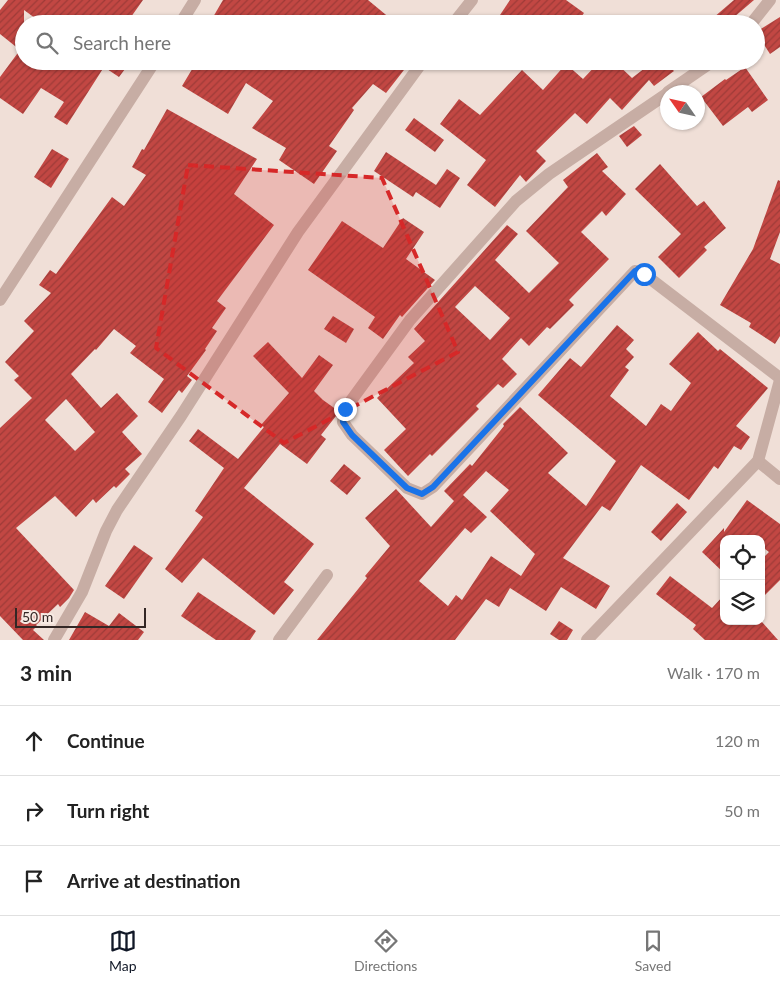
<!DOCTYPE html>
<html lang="en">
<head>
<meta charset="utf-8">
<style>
	:root { --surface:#fff; --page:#f6f6f6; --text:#222; --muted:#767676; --line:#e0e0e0; --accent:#111827 }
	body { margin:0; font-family:Lato,sans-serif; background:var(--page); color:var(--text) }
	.controls { position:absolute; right:15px; bottom:15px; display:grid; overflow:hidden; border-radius:10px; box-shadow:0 1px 4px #0004 }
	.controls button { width:45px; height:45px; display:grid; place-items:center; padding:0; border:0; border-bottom:1px solid var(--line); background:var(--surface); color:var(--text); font:25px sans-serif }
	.compass { position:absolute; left:660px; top:85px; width:45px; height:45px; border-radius:50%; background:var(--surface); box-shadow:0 1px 4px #0004; rotate:304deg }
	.scale { position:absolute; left:15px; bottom:12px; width:131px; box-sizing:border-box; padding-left:5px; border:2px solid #332725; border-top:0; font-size:14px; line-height:18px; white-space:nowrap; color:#332725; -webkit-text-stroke:4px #f8eae3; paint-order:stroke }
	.stop { position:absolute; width:15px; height:15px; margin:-11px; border:4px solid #1a73e8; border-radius:50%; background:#fff }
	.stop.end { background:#1a73e8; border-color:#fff; box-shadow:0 1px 5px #0008 }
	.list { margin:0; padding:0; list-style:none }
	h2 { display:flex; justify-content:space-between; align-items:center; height:65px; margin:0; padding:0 20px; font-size:21px }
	h2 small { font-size:16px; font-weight:400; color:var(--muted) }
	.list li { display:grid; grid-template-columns:32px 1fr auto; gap:15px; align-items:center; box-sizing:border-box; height:70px; padding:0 20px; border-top:1px solid var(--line) }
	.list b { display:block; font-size:19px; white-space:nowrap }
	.list em { font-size:16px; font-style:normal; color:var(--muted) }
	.icon { flex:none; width:28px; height:28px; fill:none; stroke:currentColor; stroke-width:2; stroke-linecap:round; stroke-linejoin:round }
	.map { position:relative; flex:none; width:780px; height:640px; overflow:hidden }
	.search { position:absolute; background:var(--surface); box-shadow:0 1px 4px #0004; left:15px; right:15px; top:15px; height:55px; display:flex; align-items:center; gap:12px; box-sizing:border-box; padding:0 18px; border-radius:28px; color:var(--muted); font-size:19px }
	.sheet { height:275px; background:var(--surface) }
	nav { display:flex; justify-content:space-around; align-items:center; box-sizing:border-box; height:70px; border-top:1px solid var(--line); background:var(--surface); font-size:14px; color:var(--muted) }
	nav a { display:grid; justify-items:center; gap:2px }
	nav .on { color:var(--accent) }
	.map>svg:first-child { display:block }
</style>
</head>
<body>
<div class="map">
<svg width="780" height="640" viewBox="0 0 780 640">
	<defs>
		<pattern id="building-hatch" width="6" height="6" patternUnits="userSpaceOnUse" patternTransform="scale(1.25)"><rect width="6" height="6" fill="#c24743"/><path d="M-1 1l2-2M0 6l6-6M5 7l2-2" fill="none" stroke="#9e3b38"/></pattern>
	</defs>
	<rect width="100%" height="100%" fill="#f0dfd7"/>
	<g fill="url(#building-hatch)" fill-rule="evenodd">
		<polygon points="8,0 143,0 126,24 43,24 24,10 24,61 131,61 119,77 104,67 67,125 54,117 64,102 41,88 23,114 0,98 0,77 20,50 0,34 0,10"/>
		<polygon points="223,0 368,0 397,24 209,24"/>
		<polygon points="510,0 566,0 584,13 576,24 494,24"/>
		<polygon points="734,0 754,0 726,24 706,24"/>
		<polygon points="780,17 780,47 770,54 756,32"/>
		<polygon points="197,61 291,61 301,68 306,61 411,61 386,93 373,84 352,108 354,110 329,146 337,151 314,184 279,160 286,148 252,128 273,101 246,83 228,114 182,86"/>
		<polygon points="600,61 614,61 632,78 654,61 682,61 672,69 674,71 654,86 649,80 622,110 610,98 587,124 575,113 536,151 546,161 526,182 520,175 495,207 467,185 486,160 440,124 459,99 480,115 522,70 543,90 566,64 583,79"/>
		<polygon points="745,67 768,100 752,112 748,107 723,126 701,97 725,79 726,80"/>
		<path d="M167 109 257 159 234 194 274 225 217 301 226 308 212 328 217 331 205 349 206 350 187 376 192 380 182 393 179 390 162 413 148 402 164 379 130 353 136 346 114 329 96 350 95 349 71 374 101 408 117 393 138 416 122 432 142 454 125 469 130 474 116 488 114 486 96 503 93 499 76 517 55 496 16 528 74 590 69 598 60 607 58 604 36 625 37 626 33 630 44 640H23L0 616V428L32 398 14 380 19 376 5 362 34 331 24 321 51 293 39 285 50 270 56 274 112 197 124 206 146 175 132 167 142 149 144 150ZM66 399 95 432 75 451 45 420Z"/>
		<polygon points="414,118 444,140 435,152 405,130"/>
		<polygon points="634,126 642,135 627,147 619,136"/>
		<polygon points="52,149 69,159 51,188 34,177"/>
		<polygon points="386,152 436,185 447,169 460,178 440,208 416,192 413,197 374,171"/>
		<path d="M597 153 608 167 602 171 626 194 606 216 602 211 581 232 609 259 569 300 574 305 550 329 547 327 529 346 521 338 502 359 517 374 503 388 498 384 476 406 479 409 432 456 430 454 408 476 384 450 406 429 377 398 414 363 408 357 425 341 414 329 507 225 518 234 495 260 529 293 559 263 526 231 568 187 563 180ZM475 286 510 318 490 340 455 307Z"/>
		<polygon points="660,164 697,206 704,201 726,228 704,247 707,250 679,278 658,257 681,234 635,189"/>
		<polygon points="778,180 780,181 780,232 770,259 780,264 780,336 775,344 749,327 751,323 720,305 753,249"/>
		<polygon points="403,218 424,232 406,259 435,280 402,317 400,315 383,339 368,328 375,317 308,270 342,221 383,248"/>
		<polygon points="333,316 354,329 346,343 324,329"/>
		<path d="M617 325 634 340 626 349 634 357 625 367 629 370 610 396 646 426 661 404 671 411 691 383 669 364 698 332 718 351 720 349 768 388 736 426 750 437 741 450 734 446 718 469 714 466 689 500 641 465 610 511 602 506 563 558 610 586 596 609 561 587 546 611 510 588 499 607 486 599 455 640H317L367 578 365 576 390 546 365 518 396 489 431 527 454 501 444 491 470 464 472 466 504 426 503 424 520 407 568 453 548 473 586 506 616 461 538 395 570 358 581 367ZM486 471 509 490 490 511 535 554 521 576 491 556 462 600 456 595 448 606 419 581 465 528 471 533 487 517 463 495Z"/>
		<polygon points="268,342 302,378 319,355 333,365 314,391 323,400 337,410 336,416 321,435 326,439 307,464 280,444 244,488 314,544 284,582 294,590 274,615 203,558 182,583 165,569 203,517 195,511 224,468 189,441 198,429 238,459 264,427 261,425 289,393 253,356"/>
		<polygon points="344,464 361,478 347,495 330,481"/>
		<polygon points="747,500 780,524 780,580 761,599 761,560 769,552 761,546 761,539 724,539 724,573 702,552 724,528 724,532"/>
		<polygon points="677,503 687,512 661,541 651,532"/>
		<polygon points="134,545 153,558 124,599 105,586"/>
		<polygon points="670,576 712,608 724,595 724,621 761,621 778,640 705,640 693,629 696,625 656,594"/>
		<polygon points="198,592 256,631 250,640 216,640 181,616"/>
		<polygon points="85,612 109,626 119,613 144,632 138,640 69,640"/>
		<polygon points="559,621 573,630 567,640 559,640 550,634"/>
	</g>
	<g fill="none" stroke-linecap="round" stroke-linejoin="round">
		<g stroke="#c7ada4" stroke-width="12">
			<polyline points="180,24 195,0"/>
			<polyline points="453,24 472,0"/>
			<polyline points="751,24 770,0"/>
			<polyline points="668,92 713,61"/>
			<polyline points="668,93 549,174 516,201 410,320 345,409 343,422 352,435 407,488 422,494 433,487 635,271 644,274 780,378"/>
			<polyline points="0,300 155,61"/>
			<polyline points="758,461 780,479"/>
			<polyline points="54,640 82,592 106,531 117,510 181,416 298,232 423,61"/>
			<polyline points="279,640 327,575"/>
			<polyline points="587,640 758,461 780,380"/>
		</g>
	</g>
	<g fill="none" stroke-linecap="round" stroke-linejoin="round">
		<polyline stroke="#1a73e8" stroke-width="6" points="345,409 343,422 352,435 407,488 422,494 433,487 635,271 644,274"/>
	</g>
	<path fill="#d62828" fill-opacity="0.2" stroke="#d62828" stroke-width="4" stroke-dasharray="10 6" stroke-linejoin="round" d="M188 165 382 178 458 352 284 443 156 348Z"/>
</svg>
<div class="controls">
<button><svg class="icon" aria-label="locate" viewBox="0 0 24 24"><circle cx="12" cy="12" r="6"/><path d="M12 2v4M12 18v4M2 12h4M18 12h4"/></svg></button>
<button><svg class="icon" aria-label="layers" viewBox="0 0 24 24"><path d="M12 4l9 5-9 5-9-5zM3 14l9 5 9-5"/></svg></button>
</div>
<svg class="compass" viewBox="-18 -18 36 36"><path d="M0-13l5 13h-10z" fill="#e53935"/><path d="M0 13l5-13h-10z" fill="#767676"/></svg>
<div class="scale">50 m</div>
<div class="stop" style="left:644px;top:274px"></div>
<div class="stop end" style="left:345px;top:409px"></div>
<div class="search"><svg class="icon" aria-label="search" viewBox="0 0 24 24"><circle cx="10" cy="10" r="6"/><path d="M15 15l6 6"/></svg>Search here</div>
</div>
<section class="sheet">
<h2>3 min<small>Walk · 170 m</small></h2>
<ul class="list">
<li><svg class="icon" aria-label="ahead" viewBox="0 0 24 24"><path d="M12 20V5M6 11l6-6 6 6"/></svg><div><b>Continue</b></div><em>120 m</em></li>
<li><svg class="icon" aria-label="right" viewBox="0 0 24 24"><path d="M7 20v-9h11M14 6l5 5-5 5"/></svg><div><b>Turn right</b></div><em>50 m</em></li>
<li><svg class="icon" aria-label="arrive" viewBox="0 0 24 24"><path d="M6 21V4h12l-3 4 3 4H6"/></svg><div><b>Arrive at destination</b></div></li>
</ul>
</section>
<nav>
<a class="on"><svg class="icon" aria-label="map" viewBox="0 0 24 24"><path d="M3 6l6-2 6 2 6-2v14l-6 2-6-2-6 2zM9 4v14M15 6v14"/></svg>Map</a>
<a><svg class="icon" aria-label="directions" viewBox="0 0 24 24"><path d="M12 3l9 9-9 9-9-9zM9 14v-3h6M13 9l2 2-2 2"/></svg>Directions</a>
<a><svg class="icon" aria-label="saved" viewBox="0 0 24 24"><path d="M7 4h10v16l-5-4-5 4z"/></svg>Saved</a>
</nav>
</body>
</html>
